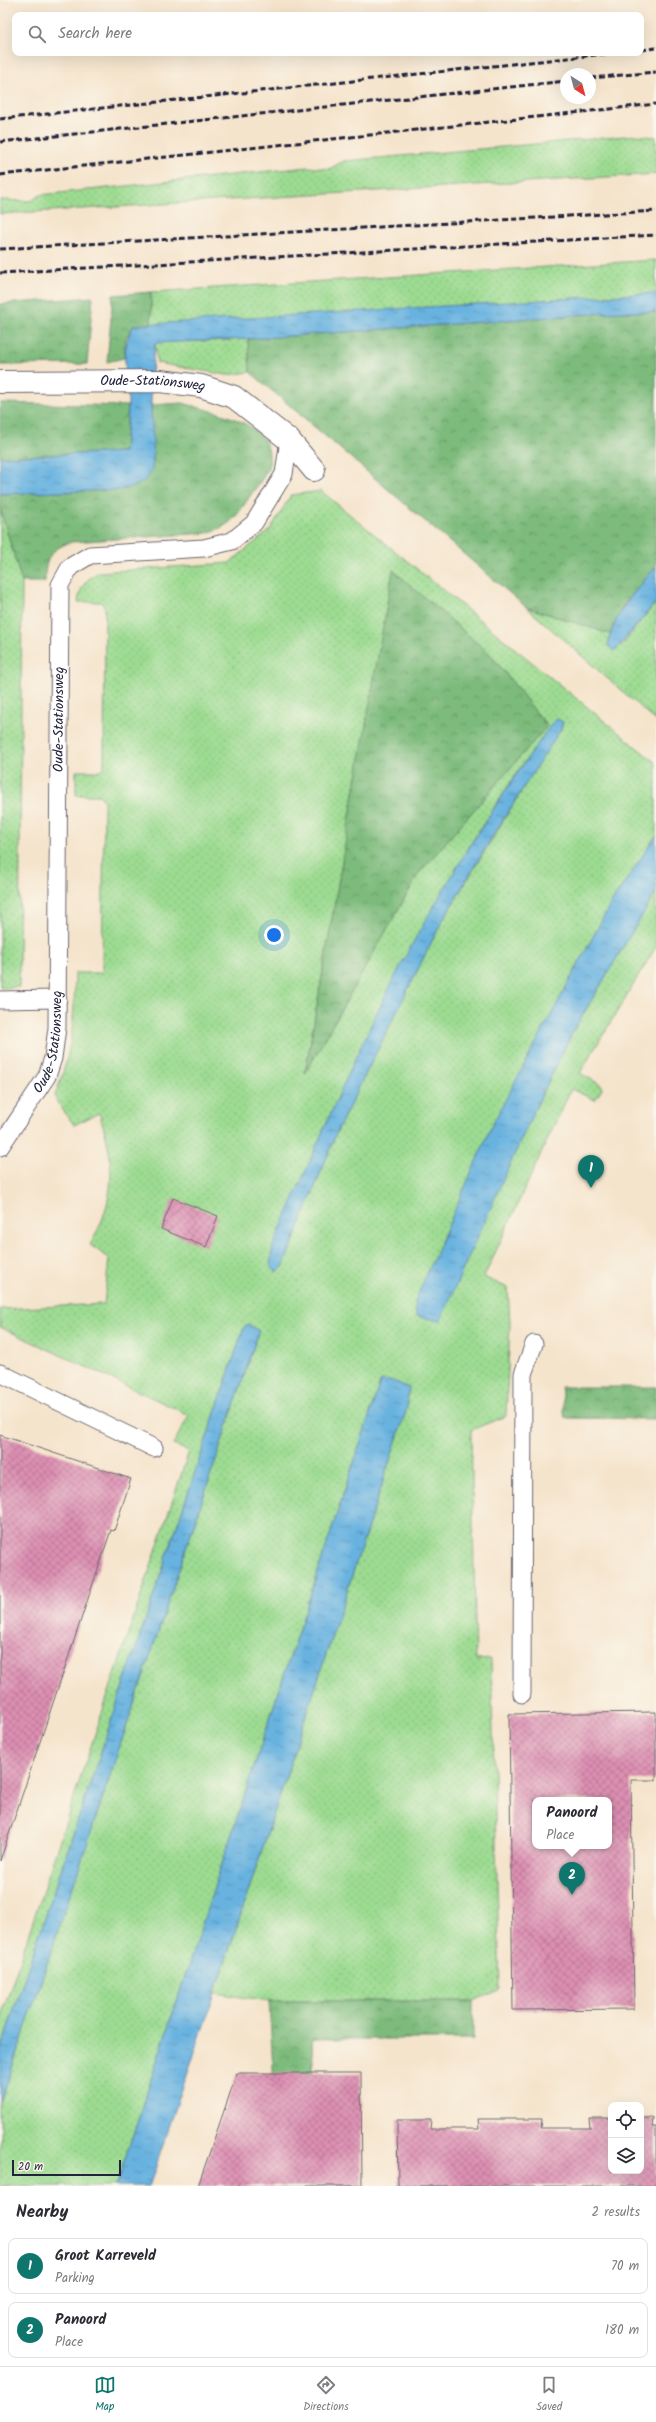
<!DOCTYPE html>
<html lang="en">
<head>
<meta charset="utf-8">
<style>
	:root { --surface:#fff; --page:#f7f7f7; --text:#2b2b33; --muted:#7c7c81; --line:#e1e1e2; --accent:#0f766e }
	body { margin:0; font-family:Kalam,sans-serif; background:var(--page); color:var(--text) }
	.controls { position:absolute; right:12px; bottom:12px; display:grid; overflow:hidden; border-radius:8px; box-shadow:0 4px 16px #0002 }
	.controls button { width:36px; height:36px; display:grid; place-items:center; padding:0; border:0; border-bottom:1px solid var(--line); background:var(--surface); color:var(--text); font:20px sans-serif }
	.compass { position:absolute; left:560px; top:68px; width:36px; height:36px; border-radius:50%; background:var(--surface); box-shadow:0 4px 16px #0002; rotate:144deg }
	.scale { position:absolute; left:12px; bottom:10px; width:109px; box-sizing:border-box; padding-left:4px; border:2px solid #22223b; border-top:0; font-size:11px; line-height:14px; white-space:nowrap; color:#22223b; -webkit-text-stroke:3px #fbf7ec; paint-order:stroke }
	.you { position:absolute; left:274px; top:935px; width:14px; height:14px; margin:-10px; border:3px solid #fff; border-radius:50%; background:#1a73e8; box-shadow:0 0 0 6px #1a73e833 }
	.badge { display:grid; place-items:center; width:26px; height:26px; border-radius:50%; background:var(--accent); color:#fff; font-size:13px; font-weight:700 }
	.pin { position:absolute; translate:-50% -33px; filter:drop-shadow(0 1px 2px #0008) }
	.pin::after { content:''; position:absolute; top:21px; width:14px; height:12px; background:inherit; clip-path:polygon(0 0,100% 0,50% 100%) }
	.popup { position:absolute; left:532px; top:1797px; width:80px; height:52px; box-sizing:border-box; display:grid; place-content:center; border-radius:8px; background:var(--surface); filter:drop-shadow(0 1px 3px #0005); font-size:13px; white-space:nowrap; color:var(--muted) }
	.popup b { font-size:15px; color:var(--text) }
	.popup::after { content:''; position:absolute; left:50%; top:100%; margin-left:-8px; border:8px solid transparent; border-top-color:var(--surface) }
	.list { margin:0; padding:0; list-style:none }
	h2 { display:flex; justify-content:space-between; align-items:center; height:52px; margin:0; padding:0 16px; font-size:17px }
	h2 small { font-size:13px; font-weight:400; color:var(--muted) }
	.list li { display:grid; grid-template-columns:26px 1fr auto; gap:12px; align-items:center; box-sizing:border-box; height:56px; margin:0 8px 8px; padding:0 8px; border:1px solid var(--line); border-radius:8px }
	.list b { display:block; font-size:15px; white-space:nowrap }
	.list p { margin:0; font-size:13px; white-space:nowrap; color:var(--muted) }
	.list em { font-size:13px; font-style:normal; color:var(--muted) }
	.icon { flex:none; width:22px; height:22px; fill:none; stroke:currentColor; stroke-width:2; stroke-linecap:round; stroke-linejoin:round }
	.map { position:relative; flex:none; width:656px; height:2186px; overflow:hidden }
	.search { position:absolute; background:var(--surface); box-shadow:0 4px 16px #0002; left:12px; right:12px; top:12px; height:44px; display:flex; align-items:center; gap:10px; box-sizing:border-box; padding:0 14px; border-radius:8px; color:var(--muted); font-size:15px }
	.sheet { height:180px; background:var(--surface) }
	nav { display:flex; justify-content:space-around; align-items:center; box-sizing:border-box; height:56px; border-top:1px solid var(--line); background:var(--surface); font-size:11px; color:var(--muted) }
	nav a { display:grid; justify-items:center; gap:2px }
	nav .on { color:var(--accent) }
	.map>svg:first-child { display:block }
</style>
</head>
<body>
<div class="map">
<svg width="656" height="2186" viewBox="0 0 656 2186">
	<defs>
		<pattern id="grass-dots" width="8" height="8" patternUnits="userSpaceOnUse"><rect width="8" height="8" fill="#9cdb91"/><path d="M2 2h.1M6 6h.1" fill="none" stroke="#86bc7e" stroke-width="1.8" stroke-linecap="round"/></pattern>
		<pattern id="forest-crowns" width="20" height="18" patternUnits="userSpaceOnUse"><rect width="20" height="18" fill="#7dbb7b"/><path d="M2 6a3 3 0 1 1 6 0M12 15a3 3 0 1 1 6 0" fill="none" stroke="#669866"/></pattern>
		<pattern id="water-ripples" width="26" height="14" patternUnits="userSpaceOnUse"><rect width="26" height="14" fill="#68b2e0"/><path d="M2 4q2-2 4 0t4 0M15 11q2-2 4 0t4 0" fill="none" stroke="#5590b7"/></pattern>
		<pattern id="building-cross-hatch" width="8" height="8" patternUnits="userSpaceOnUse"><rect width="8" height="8" fill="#dd8fb2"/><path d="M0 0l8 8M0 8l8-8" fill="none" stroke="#b37492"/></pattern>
	</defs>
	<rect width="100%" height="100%" fill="#fbf7ec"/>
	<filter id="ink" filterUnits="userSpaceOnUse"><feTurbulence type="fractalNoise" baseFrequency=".025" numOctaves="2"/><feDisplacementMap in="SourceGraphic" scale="8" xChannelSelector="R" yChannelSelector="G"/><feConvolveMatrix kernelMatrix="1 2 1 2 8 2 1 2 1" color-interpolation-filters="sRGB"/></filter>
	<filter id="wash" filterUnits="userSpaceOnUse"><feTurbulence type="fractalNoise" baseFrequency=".012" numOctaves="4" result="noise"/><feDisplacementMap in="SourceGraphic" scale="16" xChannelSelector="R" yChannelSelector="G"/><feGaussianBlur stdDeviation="0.9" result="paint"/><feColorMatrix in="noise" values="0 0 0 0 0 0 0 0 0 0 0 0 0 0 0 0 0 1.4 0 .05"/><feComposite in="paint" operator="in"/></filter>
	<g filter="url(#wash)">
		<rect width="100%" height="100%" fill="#f5e4cc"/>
		<g fill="url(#grass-dots)" stroke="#5f7e66" fill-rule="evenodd">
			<polygon points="636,135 656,137 656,174 0,214 0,200 31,201 40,195 308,167 329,169 344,161"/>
			<polygon points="656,260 656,293 151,325 151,292"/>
			<polygon points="248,339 250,372 227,375 157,363 155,343"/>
			<path d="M321 491 656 763V836L611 903 533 1113 572 1033 656 892V947L580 1073 601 1085 602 1089 595 1100 571 1089 484 1277 508 1288 510 1323 506 1416 471 1430 476 1660 491 1659 500 1990 473 2001H269L215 1993 407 1408 381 1380 116 2186H0V2104L259 1331 248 1324 244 1327 0 2051V2020L189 1451 173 1445 189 1415 0 1327V1309L104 1304 109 1258 90 1245C116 1200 116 1162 99 1113L74 1125 57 1102 55 1095C73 1050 74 1020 75 973H102L104 801 100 795H76V771H101L104 767 105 608 101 602H78C80 587 86 578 100 572L229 563 270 530 291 495ZM393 571 490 654 547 726 419 873 305 1073ZM563 723 441 923 338 1129 283 1267 276 1272 410 948 471 843 524 762Z"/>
			<polygon points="0,508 22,582 19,987 0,988"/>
			<polygon points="656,602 656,721 526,607 610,634 608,646 622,645"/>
		</g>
		<g fill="url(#forest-crowns)" stroke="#506e5b">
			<polygon points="151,292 151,325 134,325 126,338 124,358 107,362 113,295"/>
			<polygon points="93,297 87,364 0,365 0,304"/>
			<polygon points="619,312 656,312 656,567 624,604 610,634 526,607 250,372 248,339"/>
			<polygon points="0,403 128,406 124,452 0,457"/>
			<path d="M183 403C212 412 275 421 269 464 267 475 256 487 250 496 236 517 232 526 206 533L71 542C49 550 45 559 45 582H22L0 508V494L118 490 153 462 151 405Z"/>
			<polygon points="393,570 490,654 547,726 419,873 305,1074"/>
			<polygon points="561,1387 656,1387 656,1419 565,1418"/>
			<polygon points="269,2001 473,2001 473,2039 312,2039 318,2186 280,2186"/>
		</g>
		<g fill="url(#water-ripples)" stroke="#456a8e">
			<path d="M656 293V312H619L248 339 155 343C152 363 151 386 151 407 151 423 157 460 150 474 144 485 130 488 118 490L0 494V457L124 452C125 437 128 421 128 406 129 376 117 354 134 325Z"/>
			<path d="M656 567V602L615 651 608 646C613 614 635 591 656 567Z"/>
			<path d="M557 719 563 722 561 729 492 837 441 923 338 1129 283 1267 276 1272 270 1265 273 1246C317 1146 358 1044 410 948 453 870 501 795 552 723Z"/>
			<polygon points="656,836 656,892 572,1033 533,1113 440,1321 416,1316 415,1301 492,1125 611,903"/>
			<polygon points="248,1324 259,1331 0,2104 0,2051 244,1327"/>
			<polygon points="381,1380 393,1381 409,1388 407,1408 215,1993 149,2186 116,2186"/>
		</g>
		<g id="blocks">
			<g fill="url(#building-cross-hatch)" fill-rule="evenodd">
				<polygon points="173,1198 218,1216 206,1247 161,1229"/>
				<polygon points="0,1435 131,1479 114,1531 111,1530 0,1861"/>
				<path d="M656 1712V1780H631L634 2009 513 2010 509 1714ZM535 1800H609V1846H535Z"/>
				<polygon points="237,2073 361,2073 362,2186 198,2186"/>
				<polygon points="589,2118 611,2118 611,2171 641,2171 641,2118 653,2118 652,2127 656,2127 656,2186 398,2186 397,2120 431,2120 430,2129 479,2129 478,2119 542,2119 541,2128 590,2128"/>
			</g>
		</g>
	</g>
	<g filter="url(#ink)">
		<use href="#blocks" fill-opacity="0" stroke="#6c666e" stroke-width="1"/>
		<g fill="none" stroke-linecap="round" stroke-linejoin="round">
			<defs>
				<g id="service">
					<polyline points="0,1000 58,999"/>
					<path id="s1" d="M0 1147 47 1076 53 1058 57 1028 60 585 70 567 90 555 204 548 232 541 254 523 284 474 289 440"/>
					<polyline points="0,1373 154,1448"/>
					<polyline points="522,1694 523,1374 534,1344"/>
				</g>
				<g id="minor">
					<path id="s2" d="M0 382 160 381 201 386 234 397 289 440 314 470"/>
				</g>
			</defs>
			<use href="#service" stroke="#6c666e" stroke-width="19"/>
			<use href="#minor" stroke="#6c666e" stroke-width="24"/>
			<use href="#service" stroke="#fff" stroke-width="17"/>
			<use href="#minor" stroke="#fff" stroke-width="22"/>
			<g stroke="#22223b" stroke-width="3" stroke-dasharray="6 3" stroke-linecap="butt">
				<polyline points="641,50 656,48"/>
				<polyline points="590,78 656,72"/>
				<polyline points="0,119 614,53"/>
				<polyline points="0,142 566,81"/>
				<polyline points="0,175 656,104"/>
				<polyline points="0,249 656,211"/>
				<polyline points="0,273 656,235"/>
			</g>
		</g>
	</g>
	<g text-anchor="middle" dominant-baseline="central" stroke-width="3" stroke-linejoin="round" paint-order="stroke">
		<g font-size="14" fill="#22223b" stroke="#fbf7ec">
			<text stroke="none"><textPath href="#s2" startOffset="153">Oude-Stationsweg</textPath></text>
			<text stroke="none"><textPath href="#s1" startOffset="443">Oude-Stationsweg</textPath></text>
			<text stroke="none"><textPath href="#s1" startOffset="119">Oude-Stationsweg</textPath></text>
		</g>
	</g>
</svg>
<div class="controls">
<button><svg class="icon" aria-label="locate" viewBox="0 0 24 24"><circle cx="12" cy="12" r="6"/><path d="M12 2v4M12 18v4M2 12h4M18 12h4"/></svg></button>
<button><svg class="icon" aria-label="layers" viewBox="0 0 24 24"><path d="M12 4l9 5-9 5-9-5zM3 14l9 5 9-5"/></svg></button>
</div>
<svg class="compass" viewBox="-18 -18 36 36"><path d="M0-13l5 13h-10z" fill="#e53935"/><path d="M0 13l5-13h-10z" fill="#7c7c81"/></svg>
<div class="scale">20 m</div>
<div class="you"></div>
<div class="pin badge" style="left:591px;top:1188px">1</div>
<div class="pin badge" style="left:572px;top:1895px">2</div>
<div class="popup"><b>Panoord</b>Place</div>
<div class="search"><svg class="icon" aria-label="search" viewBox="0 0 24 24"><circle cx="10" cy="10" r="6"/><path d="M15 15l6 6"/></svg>Search here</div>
</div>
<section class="sheet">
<h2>Nearby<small>2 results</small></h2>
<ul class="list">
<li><span class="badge">1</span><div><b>Groot Karreveld</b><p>Parking</p></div><em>70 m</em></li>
<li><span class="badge">2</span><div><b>Panoord</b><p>Place</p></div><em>180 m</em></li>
</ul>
</section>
<nav>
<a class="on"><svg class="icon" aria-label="map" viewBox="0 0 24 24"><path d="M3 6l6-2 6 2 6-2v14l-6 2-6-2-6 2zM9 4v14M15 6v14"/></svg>Map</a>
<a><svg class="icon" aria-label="directions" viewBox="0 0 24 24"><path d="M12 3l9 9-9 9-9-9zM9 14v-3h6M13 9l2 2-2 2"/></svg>Directions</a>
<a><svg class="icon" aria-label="saved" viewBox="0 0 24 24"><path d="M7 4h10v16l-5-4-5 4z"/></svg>Saved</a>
</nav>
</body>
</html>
